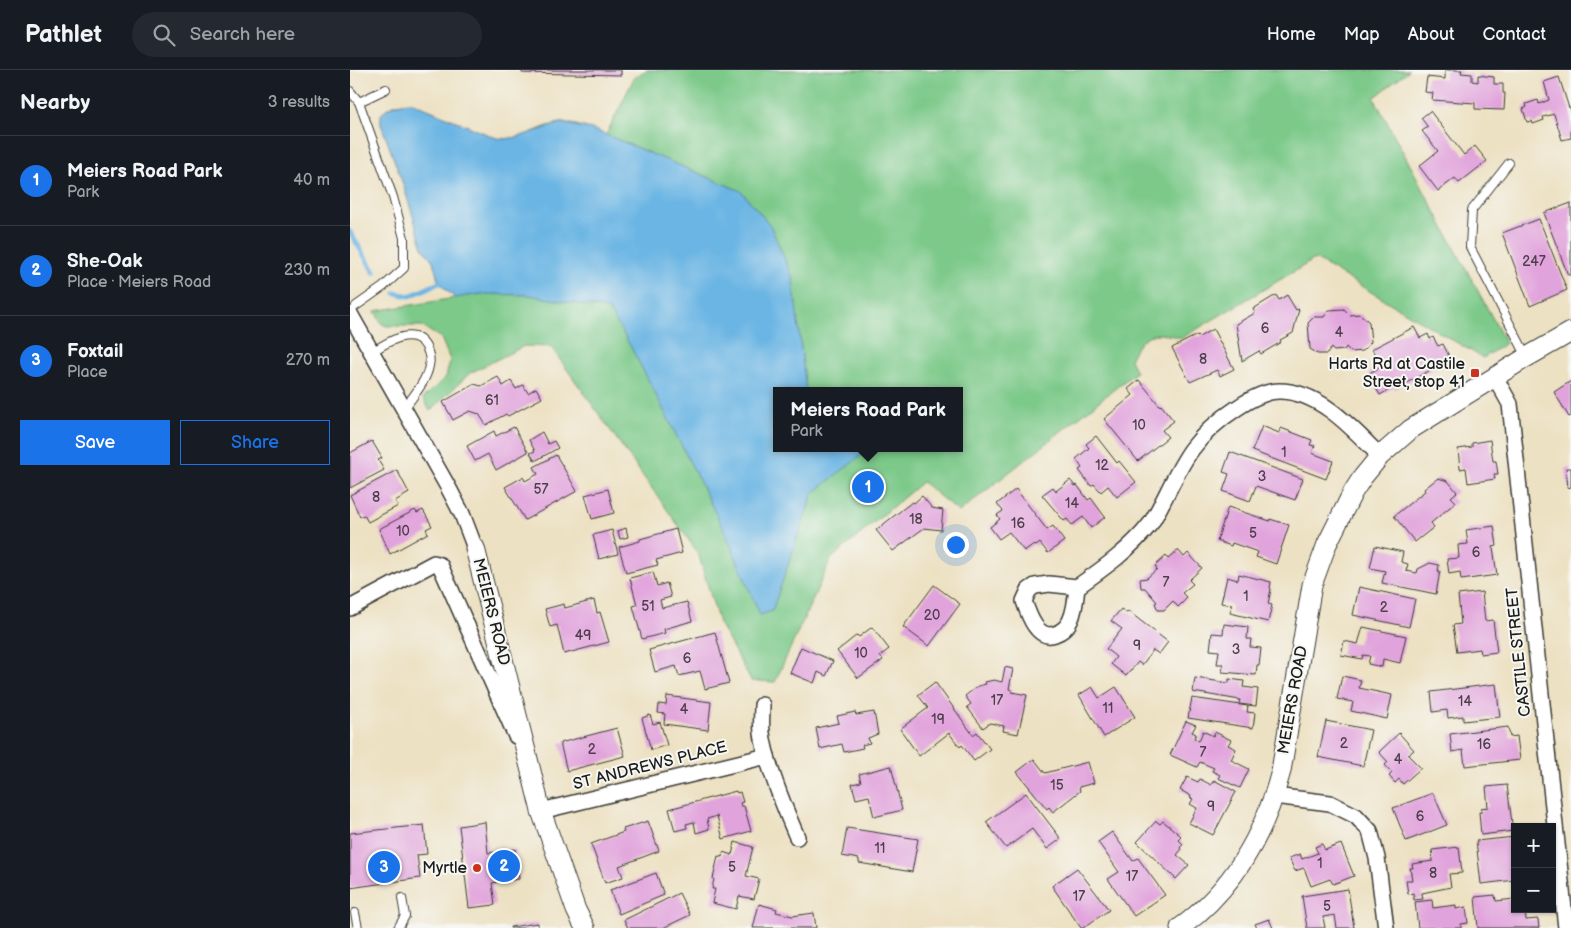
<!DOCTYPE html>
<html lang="en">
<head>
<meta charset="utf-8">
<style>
	:root { --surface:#171b24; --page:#242831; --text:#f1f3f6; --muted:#9ea1a6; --line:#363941; --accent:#1a73e8 }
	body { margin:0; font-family:"Balsamiq Sans",sans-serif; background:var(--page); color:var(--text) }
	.controls { position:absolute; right:15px; bottom:15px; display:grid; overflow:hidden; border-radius:0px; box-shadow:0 1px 4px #0004 }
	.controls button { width:45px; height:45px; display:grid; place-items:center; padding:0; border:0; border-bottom:1px solid var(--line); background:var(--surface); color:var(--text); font:25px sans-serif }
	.you { position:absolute; left:605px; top:474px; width:18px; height:18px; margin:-12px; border:4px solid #fff; border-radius:50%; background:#1a73e8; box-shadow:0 0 0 8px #1a73e833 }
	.badge { display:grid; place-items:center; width:32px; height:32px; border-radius:50%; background:var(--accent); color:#fff; font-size:16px; font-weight:700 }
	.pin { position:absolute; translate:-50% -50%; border:2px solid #fff; box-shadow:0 1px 5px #0006 }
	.popup { position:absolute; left:423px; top:317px; width:190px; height:65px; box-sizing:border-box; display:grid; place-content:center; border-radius:0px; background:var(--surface); filter:drop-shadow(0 1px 4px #0005); font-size:16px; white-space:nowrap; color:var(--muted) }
	.popup b { font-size:19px; color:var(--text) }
	.popup::after { content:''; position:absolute; left:50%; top:100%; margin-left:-10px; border:10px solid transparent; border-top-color:var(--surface) }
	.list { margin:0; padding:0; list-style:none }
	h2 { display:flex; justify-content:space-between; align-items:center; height:65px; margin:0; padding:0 20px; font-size:21px }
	h2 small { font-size:16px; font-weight:400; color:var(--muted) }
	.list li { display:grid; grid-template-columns:32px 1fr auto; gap:15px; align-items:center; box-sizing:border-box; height:90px; padding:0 20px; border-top:1px solid var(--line) }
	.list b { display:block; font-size:19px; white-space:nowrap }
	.list p { margin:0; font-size:16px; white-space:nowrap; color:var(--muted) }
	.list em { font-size:16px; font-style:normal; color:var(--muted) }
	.actions { display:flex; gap:10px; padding:15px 20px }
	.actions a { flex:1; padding:11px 0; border:1px solid var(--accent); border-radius:0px; text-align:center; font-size:18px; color:var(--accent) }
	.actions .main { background:var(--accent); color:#fff }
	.icon { flex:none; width:28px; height:28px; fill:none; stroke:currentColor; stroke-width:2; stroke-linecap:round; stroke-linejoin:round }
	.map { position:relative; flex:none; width:1221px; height:858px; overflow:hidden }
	header { display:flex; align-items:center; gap:30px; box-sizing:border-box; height:70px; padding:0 25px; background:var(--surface); border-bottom:1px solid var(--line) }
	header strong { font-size:24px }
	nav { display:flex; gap:28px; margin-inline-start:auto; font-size:18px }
	.search { width:350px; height:45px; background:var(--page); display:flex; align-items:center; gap:12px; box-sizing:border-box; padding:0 18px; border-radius:28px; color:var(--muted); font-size:19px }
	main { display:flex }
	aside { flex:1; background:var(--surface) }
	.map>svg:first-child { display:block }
</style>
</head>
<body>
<header>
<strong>Pathlet</strong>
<div class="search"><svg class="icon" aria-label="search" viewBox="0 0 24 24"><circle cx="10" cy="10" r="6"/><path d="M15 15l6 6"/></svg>Search here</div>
<nav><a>Home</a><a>Map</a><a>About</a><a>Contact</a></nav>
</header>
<main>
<aside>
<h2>Nearby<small>3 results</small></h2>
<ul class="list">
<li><span class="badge">1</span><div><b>Meiers Road Park</b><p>Park</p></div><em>40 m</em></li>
<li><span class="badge">2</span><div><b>She-Oak</b><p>Place · Meiers Road</p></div><em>230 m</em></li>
<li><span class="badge">3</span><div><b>Foxtail</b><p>Place</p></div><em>270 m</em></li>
</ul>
<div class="actions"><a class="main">Save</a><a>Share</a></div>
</aside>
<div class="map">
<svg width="1221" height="858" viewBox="0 0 1221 858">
	<rect width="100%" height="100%" fill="#f6f6f2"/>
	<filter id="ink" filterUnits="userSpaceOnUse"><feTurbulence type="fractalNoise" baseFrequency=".02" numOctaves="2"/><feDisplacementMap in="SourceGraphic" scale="10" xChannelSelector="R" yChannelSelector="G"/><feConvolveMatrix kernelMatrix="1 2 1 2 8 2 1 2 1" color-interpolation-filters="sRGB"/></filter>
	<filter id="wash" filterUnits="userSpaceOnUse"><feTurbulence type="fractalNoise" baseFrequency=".0096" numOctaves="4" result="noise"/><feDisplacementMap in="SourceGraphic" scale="20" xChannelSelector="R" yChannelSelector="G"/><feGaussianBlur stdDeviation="1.12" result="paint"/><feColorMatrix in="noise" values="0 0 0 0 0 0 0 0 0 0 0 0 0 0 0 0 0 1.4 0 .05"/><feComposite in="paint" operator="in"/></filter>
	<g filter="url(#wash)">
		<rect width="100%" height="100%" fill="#ede1c3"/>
		<path fill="#7bc989" stroke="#4c7252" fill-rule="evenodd" d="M296 0H1059L1024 28 1156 273 1133 288 965 189 832 268C803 261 793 261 780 290L786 302 609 442 572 412 481 489 425 612 401 611 369 553 348 483 201 277 174 276 120 303 80 341 73 328 96 307 100 290 91 268 71 256H36L31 253 25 241 105 228 89 213 83 191 73 178 53 114 31 54V45L36 39 45 34 61 32 146 68C171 73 189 55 211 53 222 52 246 61 256 65L284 8ZM427 321H609V378H427Z"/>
		<path fill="#6bb5e4" stroke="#446880" d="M61 32 146 68 155 69 171 66 211 53 242 59 391 121 420 155 443 208 456 321H427V378H514L517 381 463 423 422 541 410 545 375 462 304 321 276 268 258 239 178 225 131 224 105 228 89 213 83 191 73 178 53 114 31 54V45C39 35 48 33 61 32Z"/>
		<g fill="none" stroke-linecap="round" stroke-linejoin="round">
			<g stroke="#6bb5e4" stroke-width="5">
				<polyline points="0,162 24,202"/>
				<polyline points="45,223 60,226 89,213"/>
			</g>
		</g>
		<g id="blocks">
			<g fill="#e1a3dc">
				<polygon points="172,0 271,0 271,5 172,3"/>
				<polygon points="1095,0 1112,0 1111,3 1122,4 1122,11 1128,12 1128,5 1144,7 1144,14 1153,14 1153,23 1155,23 1154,40 1125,39 1125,33 1082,30 1083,23 1075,22 1077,7 1095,9"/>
				<polygon points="1209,7 1219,38 1221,37 1221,68 1212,70 1204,44 1193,47 1194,50 1183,54 1182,51 1177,52 1173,39 1177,37 1176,34 1188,30 1189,34 1199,30 1194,12"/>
				<polygon points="1080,41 1114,85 1125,76 1137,91 1109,113 1105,108 1088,121 1069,96 1088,81 1072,61 1078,57 1071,48"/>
				<polygon points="1221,133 1221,205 1218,205 1194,143"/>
				<polygon points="1189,149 1217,220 1180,236 1152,163"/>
				<polygon points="926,225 929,230 937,225 946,240 949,239 943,263 930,270 931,272 911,284 909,281 892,291 886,254 905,243 903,239"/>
				<polygon points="994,239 1000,245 1010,244 1019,252 1021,272 1013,281 1001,282 996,277 994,280 984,281 981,278 977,284 968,284 960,279 958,253 964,247 974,247 979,240"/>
				<polygon points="1064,257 1070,268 1078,264 1080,269 1083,267 1088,276 1093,274 1100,288 1093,292 1094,293 1045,319 1044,317 1030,325 1020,308 1021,307 1019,303 1031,297 1022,279"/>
				<polygon points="863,259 884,299 870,306 867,300 840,312 822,278 847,265 849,267"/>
				<polygon points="148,307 153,316 161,311 166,319 173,315 178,323 186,318 192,328 158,346 156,344 136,355 129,344 120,341 103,350 93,332 124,314 131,316"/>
				<polygon points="789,310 810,336 811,335 824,351 812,360 818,367 788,391 754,349 783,325 778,319"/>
				<polygon points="1221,311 1221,346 1219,347 1204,322"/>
				<polygon points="912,356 929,363 931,358 962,370 960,375 965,376 962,383 983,391 976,409 902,381"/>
				<polygon points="164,357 178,382 146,400 138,384 125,391 117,376 144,361 146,366"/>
				<polygon points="192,362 198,374 204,371 208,378 185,391 180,383 185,381 179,370"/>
				<polygon points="746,366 767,393 769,391 786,412 767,427 758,416 751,422 744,414 741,416 729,400 732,398 726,389 739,378 736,374"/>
				<polygon points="1140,370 1143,391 1146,391 1148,404 1144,404 1145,409 1118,413 1116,398 1110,399 1108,379 1122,377 1122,373"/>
				<polygon points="22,371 32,388 28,390 34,400 0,418 0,383"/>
				<polygon points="880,382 953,409 945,430 906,416 900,431 873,421 879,404 873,402"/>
				<polygon points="206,385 227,421 175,450 155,417 173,407 175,411 188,404 184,397"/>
				<polygon points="1216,398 1221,398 1221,417 1218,418"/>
				<polygon points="47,400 59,423 45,431 48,436 18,452 14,445 10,447 0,425"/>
				<polygon points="1088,408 1098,411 1107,422 1101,427 1106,432 1081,453 1084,457 1065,472 1044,446 1075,421 1074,419"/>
				<polygon points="720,410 725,416 727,415 738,430 741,428 755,447 741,458 733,447 722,455 717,449 714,451 692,425 703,417 706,421"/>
				<polygon points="258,419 264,443 242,449 235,425"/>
				<polygon points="666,419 697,460 703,456 714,471 698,483 690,473 686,476 684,474 674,481 659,462 649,469 640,457 650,449 647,445 653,441 647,434"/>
				<polygon points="572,426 582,438 593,440 591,460 574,458 543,481 526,460 562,432 564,433"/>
				<polygon points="878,437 920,451 920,449 939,455 926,494 906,487 908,482 882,473 881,476 867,471"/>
				<polygon points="65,440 67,443 73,440 82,456 76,459 78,463 40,484 29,459"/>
				<polygon points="1144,456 1147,476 1143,477 1147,505 1111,510 1110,502 1099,504 1097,489 1109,488 1108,475 1118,474 1116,460"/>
				<polygon points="276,458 278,467 270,469 268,461"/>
				<polygon points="326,459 332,483 306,490 308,495 276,503 269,477 290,471 290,469"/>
				<polygon points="262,460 268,484 249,489 243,465"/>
				<polygon points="1025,476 1053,482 1051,492 1058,494 1056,501 1067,503 1068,499 1080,493 1089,495 1088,501 1090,501 1086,524 1032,513 1035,501 1020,498"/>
				<polygon points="828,480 834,487 838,483 852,498 839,510 843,514 832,523 837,528 828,537 823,531 814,540 808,540 805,533 807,532 795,518 791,518 790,509 797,508 807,499 805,496 816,486 818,489"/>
				<polygon points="303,502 307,516 317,513 321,527 310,530 312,538 337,532 342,551 314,559 315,563 292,569 283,536 287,535 280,508"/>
				<polygon points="889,504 921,512 920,518 921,519 918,534 922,535 918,552 880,543 882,535 871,533 877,507 888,510"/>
				<polygon points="584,515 610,534 579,576 553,557"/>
				<polygon points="1009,517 1065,529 1059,557 1003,545"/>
				<polygon points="1132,522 1135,551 1143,550 1147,582 1131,584 1130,579 1107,582 1103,555 1111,554 1108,525"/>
				<polygon points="244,530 247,543 250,542 259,572 214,584 207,555 200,557 195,539 214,534 215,538"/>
				<polygon points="771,539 777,543 778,541 818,572 809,584 803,580 792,595 788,592 776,606 761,594 766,587 756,579 772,559 761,551"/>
				<polygon points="874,554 898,557 897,569 901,569 900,577 911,578 909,595 907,595 906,605 872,602 873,594 867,594 869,581 860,580 862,563 873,564"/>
				<polygon points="522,557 539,579 530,586 533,590 508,608 487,581 507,565 509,567"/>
				<polygon points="1013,557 1056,566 1050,593 1033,589 1032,597 1018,594 1020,586 1013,585 1012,589 991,585 994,571 1008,574"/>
				<polygon points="365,562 379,613 355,619 350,601 329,606 326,596 305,602 299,580"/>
				<polygon points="451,577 483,591 476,606 468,602 464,613 440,603"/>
				<polygon points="655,597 663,599 659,619 662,620 662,622 677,625 668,664 653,661 654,656 640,653 633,658 617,637 621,634 615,626 628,616 636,614 635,612 644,610 652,612"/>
				<polygon points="992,606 1011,610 1009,618 1042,625 1037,649 1001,641 1003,632 987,629"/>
				<polygon points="845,608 879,613 879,609 894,611 893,617 908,619 906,636 889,634 890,630 843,622"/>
				<polygon points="585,612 623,665 627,662 640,679 624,691 612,675 610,677 599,663 569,686 550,659 578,638 568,625"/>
				<polygon points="1146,614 1150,647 1113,651 1113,646 1098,648 1097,640 1083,642 1081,622"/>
				<polygon points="742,617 749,628 766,617 785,647 754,667 729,625"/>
				<polygon points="317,626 361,632 358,660 314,654 315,644 308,643 309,634 316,635"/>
				<polygon points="842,628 898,636 897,642 905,643 903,658 838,648"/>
				<polygon points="505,642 506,645 524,642 528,664 518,668 520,673 512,675 513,678 494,682 492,674 470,679 466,658 489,653 487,646"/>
				<polygon points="300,645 303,654 310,652 317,675 301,680 292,648"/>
				<polygon points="836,651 846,655 842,662 846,664 844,668 849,671 853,661 863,666 865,662 881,670 878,675 886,679 881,690 899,699 890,718 868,708 870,705 862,701 864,698 850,692 847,697 820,685"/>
				<polygon points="976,651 1021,660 1013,696 968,687"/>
				<polygon points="1158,657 1160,667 1167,666 1170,690 1115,696 1113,680 1102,682 1100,664"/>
				<polygon points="267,658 275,686 217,701 210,673"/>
				<polygon points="1049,663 1064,680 1058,685 1071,698 1053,714 1049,709 1045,713 1039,706 1042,703 1035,695 1038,692 1029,682"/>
				<polygon points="684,689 695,703 738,692 744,713 729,717 730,721 703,742 699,737 697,739 667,702"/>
				<polygon points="541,696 552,740 524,747 519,726 506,729 502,714 511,712 509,704"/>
				<polygon points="837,707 848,712 850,709 861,715 864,710 886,722 863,765 839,753 847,738 840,734 843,729 840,728 841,726 830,720"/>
				<polygon points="1157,715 1163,761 1131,765 1129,742 1132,742 1131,738 1138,737 1136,717"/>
				<polygon points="386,721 387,723 390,722 393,732 390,733 391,736 394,736 401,761 373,769 367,746 357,749 359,759 346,763 344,752 336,754 337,758 325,761 319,739"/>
				<polygon points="676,723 711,769 697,779 682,759 656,778 636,752"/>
				<polygon points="1083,723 1097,755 1056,771 1043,738"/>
				<polygon points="298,751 309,781 269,796 273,807 255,813 241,774 274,762 273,759"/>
				<polygon points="806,751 810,754 813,751 831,766 828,769 833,774 830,778 831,780 827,785 839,795 826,809 787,772"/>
				<polygon points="135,752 138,783 165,779 169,809 142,813 145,835 119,838 109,756"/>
				<polygon points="74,755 77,784 67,785 70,808 0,818 0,763"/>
				<polygon points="497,758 568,769 562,802 509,793 509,789 492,786"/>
				<polygon points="762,762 783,791 788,788 815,825 784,846 758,809 769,802 748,772"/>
				<polygon points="1165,767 1165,810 1131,814 1126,771"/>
				<polygon points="385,772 403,777 396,806 409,809 404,829 389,826 386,839 362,833 365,819 362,819 364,809 363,809 368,786 372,787 373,782 382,785"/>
				<polygon points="972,774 975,780 991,774 1004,806 983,814 980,809 961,816 954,798 945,801 939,788 950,784 952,789 968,783 965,777"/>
				<polygon points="1109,777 1112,803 1099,804 1101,817 1072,823 1073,829 1064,830 1063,823 1058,824 1056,810 1062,810 1060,798 1063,798 1062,794 1083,791 1082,780"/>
				<polygon points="727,798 759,840 733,858 731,858 702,816"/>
				<polygon points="306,803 314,825 269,844 260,820"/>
				<polygon points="998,819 1004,858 987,858 985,845 973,847 975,858 957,858 952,826"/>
				<polygon points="329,823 340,845 313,858 278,858 274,850"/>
				<polygon points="1145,825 1146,831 1165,829 1165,839 1175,839 1176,850 1188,849 1189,858 1128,858 1125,827"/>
				<polygon points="1082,830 1083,838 1106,835 1106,839 1116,837 1118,853 1111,854 1111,858 1068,858 1065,832"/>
				<polygon points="409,834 427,839 426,842 442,846 464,843 466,858 403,858"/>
				<polygon points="919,849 923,858 907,858 905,854"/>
				<polygon points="188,853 188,858 160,858 160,857"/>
			</g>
		</g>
	</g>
	<g filter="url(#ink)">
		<use href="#blocks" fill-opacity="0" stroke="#3b3a35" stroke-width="1"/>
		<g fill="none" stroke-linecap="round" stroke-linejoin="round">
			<defs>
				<g id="service">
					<polyline points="0,21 9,32 43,127 54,168 54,198 33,217 6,236"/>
					<polyline points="9,32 36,19"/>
					<polyline points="1159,93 1122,140 1120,177 1177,287"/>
					<path d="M22 282C37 272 64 255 76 277 79 283 81 289 79 296 76 312 63 326 54 339"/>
					<polyline points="5,843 8,858"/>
					<polyline points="48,858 55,846 52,828"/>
				</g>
				<g id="minor">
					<polyline points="0,244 98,417 112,444 125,478"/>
					<polyline points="1145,307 1160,334 1216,858"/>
					<path d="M727 517C726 528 725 541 720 551 717 557 711 562 705 564 687 571 678 543 674 531L679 520 685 516 699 514 727 517C754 498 781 479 801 453 815 430 826 401 842 379 854 363 870 349 887 338 899 330 914 321 929 321 970 321 1003 359 1030 386"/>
					<polyline points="0,538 84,493 90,495 166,666"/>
					<path d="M412 635C412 644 411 654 412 663 416 694 434 737 447 767"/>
					<polyline points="924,726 980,733 1006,746 1020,761 1027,788 1036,858"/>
					<polyline points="191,741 417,686"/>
				</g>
				<g id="tertiary">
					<polyline points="125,478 191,741 226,840 235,858"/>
					<path d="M830 858C883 819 915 763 931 701L962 515 977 474 1003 422 1012 408 1030 386 1061 359 1177 287 1221 262"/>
				</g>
			</defs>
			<use href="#service" stroke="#3b3a35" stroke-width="10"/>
			<use href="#minor" stroke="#3b3a35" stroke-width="18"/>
			<use href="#tertiary" stroke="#3b3a35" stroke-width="21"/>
			<use href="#service" stroke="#fff" stroke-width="8"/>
			<use href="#minor" stroke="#fff" stroke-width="15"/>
			<use href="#tertiary" stroke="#fff" stroke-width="19"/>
		</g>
	</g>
	<g fill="#c8321e" stroke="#f6f6f2" stroke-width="2">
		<rect x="1120" y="298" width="10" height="10" rx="2.5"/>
		<circle cx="127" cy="798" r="5"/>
	</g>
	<g text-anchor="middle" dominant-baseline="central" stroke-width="4" stroke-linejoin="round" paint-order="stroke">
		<g font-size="14" fill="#4d3e4c">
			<text x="1184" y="191">247</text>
			<text x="915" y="258">6</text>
			<text x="989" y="262">4</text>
			<text x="853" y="289">8</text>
			<text x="142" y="330">61</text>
			<text x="789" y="355">10</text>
			<text x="934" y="382">1</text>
			<text x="752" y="395">12</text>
			<text x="912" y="406">3</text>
			<text x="191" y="419">57</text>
			<text x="26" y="427">8</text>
			<text x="722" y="433">14</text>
			<text x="566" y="449">18</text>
			<text x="668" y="453">16</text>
			<text x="53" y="461">10</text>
			<text x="903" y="463">5</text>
			<text x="1126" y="482">6</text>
			<text x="816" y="512">7</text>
			<text x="896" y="526">1</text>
			<text x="298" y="536">51</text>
			<text x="1034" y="537">2</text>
			<text x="582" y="545">20</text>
			<text x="233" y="565">49</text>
			<text x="787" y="575">9</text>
			<text x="886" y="579">3</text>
			<text x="511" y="583">10</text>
			<text x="337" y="588">6</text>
			<text x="647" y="630">17</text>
			<text x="1115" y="631">14</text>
			<text x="758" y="638">11</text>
			<text x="334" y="639">4</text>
			<text x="588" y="649">19</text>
			<text x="994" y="673">2</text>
			<text x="1134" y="674">16</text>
			<text x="242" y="679">2</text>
			<text x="853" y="682">7</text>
			<text x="1048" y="689">4</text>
			<text x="707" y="715">15</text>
			<text x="861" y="736">9</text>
			<text x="1070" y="746">6</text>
			<text x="530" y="778">11</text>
			<text x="970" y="793">1</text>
			<text x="382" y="797">5</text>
			<text x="1083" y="803">8</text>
			<text x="782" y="806">17</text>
			<text x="729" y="826">17</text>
			<text x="977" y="836">5</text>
		</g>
		<g font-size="16" fill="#1c1c1c" stroke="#f6f6f2" text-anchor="end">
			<text x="1115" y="294">Harts Rd at Castile<tspan x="1115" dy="18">Street, stop 41</tspan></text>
			<text x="117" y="798">Myrtle</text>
		</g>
		<g font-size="16" fill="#1c1c1c" stroke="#f6f6f2">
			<text transform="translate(141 542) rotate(76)">MEIERS ROAD</text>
			<text transform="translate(1169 582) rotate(-96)">CASTILE STREET</text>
			<text transform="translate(943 630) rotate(-80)">MEIERS ROAD</text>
			<text transform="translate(300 696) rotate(-14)">ST ANDREWS PLACE</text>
		</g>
	</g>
</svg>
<div class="controls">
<button>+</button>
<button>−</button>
</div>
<div class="you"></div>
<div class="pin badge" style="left:518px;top:417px">1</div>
<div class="popup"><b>Meiers Road Park</b>Park</div>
<div class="pin badge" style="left:154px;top:796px">2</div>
<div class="pin badge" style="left:34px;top:797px">3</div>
</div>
</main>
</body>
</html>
